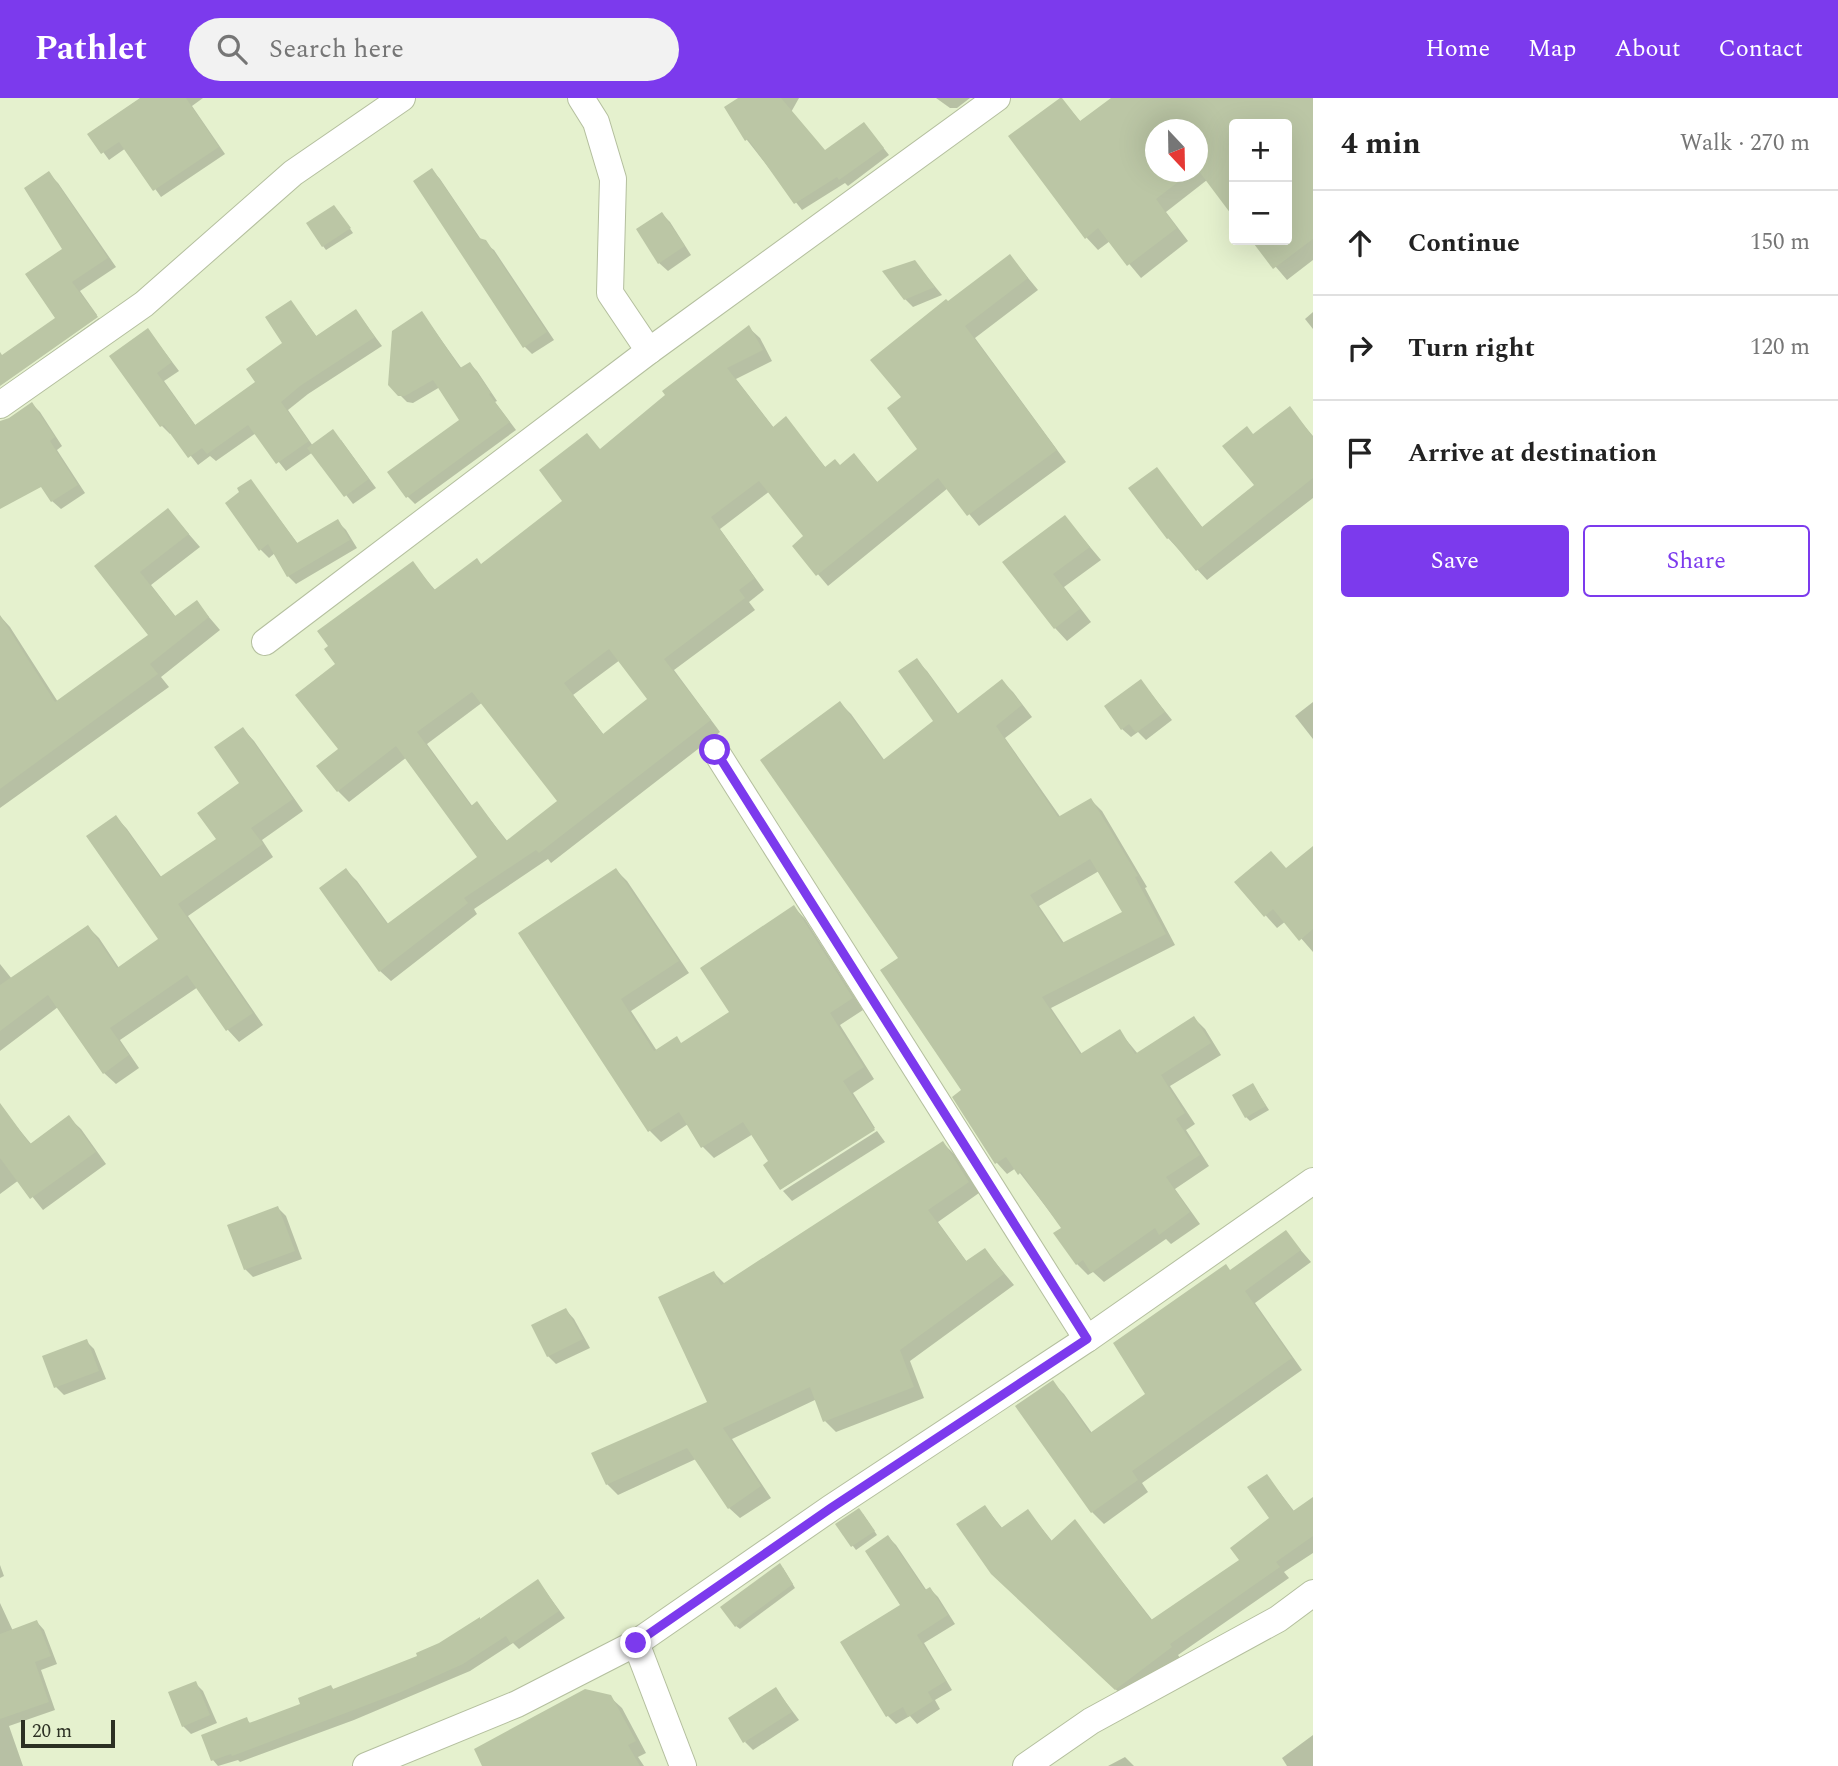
<!DOCTYPE html>
<html lang="en">
<head>
<meta charset="utf-8">
<style>
	:root { --surface:#fff; --page:#f2f2f2; --text:#222; --muted:#767676; --line:#e0e0e0; --accent:#7c3aed }
	body { margin:0; font-family:Spectral,serif; background:var(--page); color:var(--text) }
	.controls { position:absolute; right:21px; top:21px; display:grid; overflow:hidden; border-radius:7px; box-shadow:0 7px 28px #0002 }
	.controls button { width:63px; height:63px; display:grid; place-items:center; padding:0; border:0; border-bottom:2px solid var(--line); background:var(--surface); color:var(--text); font:35px sans-serif }
	.compass { position:absolute; left:1145px; top:21px; width:63px; height:63px; border-radius:50%; background:var(--surface); box-shadow:0 7px 28px #0002; rotate:158deg }
	.scale { position:absolute; left:21px; bottom:18px; width:94px; box-sizing:border-box; padding-left:7px; border:4px solid #2c3023; border-top:0; font-size:19px; line-height:24px; white-space:nowrap; color:#2c3023; -webkit-text-stroke:5px #e5f1ce; paint-order:stroke }
	.stop { position:absolute; width:21px; height:21px; margin:-16px; border:5px solid #7c3aed; border-radius:50%; background:#fff }
	.stop.end { background:#7c3aed; border-color:#fff; box-shadow:0 2px 7px #0008 }
	.list { margin:0; padding:0; list-style:none }
	h2 { display:flex; justify-content:space-between; align-items:center; height:91px; margin:0; padding:0 28px; font-size:30px }
	h2 small { font-size:23px; font-weight:400; color:var(--muted) }
	.list li { display:grid; grid-template-columns:46px 1fr auto; gap:21px; align-items:center; box-sizing:border-box; height:105px; padding:0 28px; border-top:2px solid var(--line) }
	.list b { display:block; font-size:26px; white-space:nowrap }
	.list em { font-size:23px; font-style:normal; color:var(--muted) }
	.actions { display:flex; gap:14px; padding:21px 28px }
	.actions a { flex:1; padding:16px 0; border:2px solid var(--accent); border-radius:7px; text-align:center; font-size:24px; color:var(--accent) }
	.actions .main { background:var(--accent); color:#fff }
	.icon { flex:none; width:38px; height:38px; fill:none; stroke:currentColor; stroke-width:2; stroke-linecap:round; stroke-linejoin:round }
	.map { position:relative; flex:none; width:1313px; height:1668px; overflow:hidden }
	header { display:flex; align-items:center; gap:42px; box-sizing:border-box; height:98px; padding:0 35px; background:var(--accent); color:#fff }
	header strong { font-size:33px }
	nav { display:flex; gap:38px; margin-inline-start:auto; font-size:24px }
	.search { width:490px; height:63px; background:var(--page); display:flex; align-items:center; gap:18px; box-sizing:border-box; padding:0 24px; border-radius:38px; color:var(--muted); font-size:26px }
	main { display:flex }
	aside { flex:1; background:var(--surface) }
	.map>svg:first-child { display:block }
</style>
</head>
<body>
<header>
<strong>Pathlet</strong>
<div class="search"><svg class="icon" aria-label="search" viewBox="0 0 24 24"><circle cx="10" cy="10" r="6"/><path d="M15 15l6 6"/></svg>Search here</div>
<nav><a>Home</a><a>Map</a><a>About</a><a>Contact</a></nav>
</header>
<main>
<div class="map">
<svg width="1313" height="1668" viewBox="0 0 1313 1668">
	<rect width="100%" height="100%" fill="#e5f1ce"/>
	<g fill="#0003" fill-rule="evenodd">
		<polygon points="141,0 203,0 192,8 225,56 161,99 126,50 109,62 90,36"/>
		<polygon points="741,0 799,0 785,25 825,54 870,33 889,57 848,88 845,85 802,112 747,42"/>
		<polygon points="936,0 970,0 957,10 950,10"/>
		<path d="M1114 0H1313V162L1287 182 1253 142H1287V26H1234V117L1207 82 1166 114 1188 143 1141 180 1110 143 1098 152 1086 139 1061 1 1081 24ZM1156 32H1198V74H1156Z"/>
		<polygon points="432,72 440,81 482,143 494,152 554,242 532,256 524,248"/>
		<polygon points="49,76 58,85 116,169 80,193 97,217 0,286 0,260 58,221 65,151"/>
		<polygon points="338,113 353,135 326,152 323,148"/>
		<polygon points="662,116 670,124 691,157 668,173 659,165"/>
		<path d="M1010 158 1038 192 975 240 1066 364 979 428 948 390 828 488 794 448 806 439 770 393 720 431 764 492 749 504 755 512 674 572 720 634 551 765 548 761 474 811 477 816 391 883 380 873 346 772 357 783 389 827 479 759 407 659 349 704 338 693 340 651 337 567 412 465 436 493 481 467 565 403 601 352 749 230 760 240 772 263 736 281 774 330 786 321 826 370 864 368 878 385 920 352 904 300 948 205ZM620 562 650 602 604 637 573 597ZM483 604 559 703 508 744 477 705 473 709 427 646Z"/>
		<polygon points="915,164 942,197 913,209 905,201"/>
		<polygon points="291,204 317,239 356,213 382,248 308,296 288,312 313,348 341,342 376,390 353,406 313,354 286,373 256,335 216,363 210,358 198,367 172,334 170,336 162,328 148,232 179,273 164,283 196,328 257,285 285,246"/>
		<polygon points="1313,214 1313,231 1305,221"/>
		<polygon points="422,215 462,271 470,266 477,273 497,303 495,304 516,332 415,406 407,398 462,322 440,289 413,305 407,304 390,287"/>
		<polygon points="99,220 105,229 0,304 0,291"/>
		<polygon points="32,306 40,314 62,348 57,352 85,395 61,411 52,403"/>
		<polygon points="1290,311 1313,338 1313,400 1207,482 1168,440 1157,372 1203,430 1256,388 1254,338"/>
		<polygon points="251,383 298,446 338,424 346,432 357,450 296,486 288,478 275,455 269,460 261,452"/>
		<polygon points="168,412 200,449 151,487 176,519 197,505 220,532 161,579 169,589 0,710 0,518 10,529 58,604 151,538 96,468"/>
		<polygon points="1065,419 1101,462 1064,489 1091,524 1067,543 1055,530 1004,464"/>
		<path d="M916 562 927 573 959 617 1002 583 1013 594 1032 619 1005 640 1061 720 1091 702 1102 713 1147 789 1145 790 1175 847 1051 910 1082 956 1119 933 1138 956 1194 920 1205 931 1221 957 1170 988 1195 1026 1186 1032 1209 1068 1175 1091 1200 1126 1171 1146 1166 1141 1104 1184 1093 1174 1088 1177 1077 1166 1063 1131 1016 1070 1007 1076 997 1065 955 999 964 993 900 860 840 605 851 616 885 663 935 623ZM1099 773 1125 815 1064 845 1039 808Z"/>
		<polygon points="1141,583 1172,622 1146,642 1138,634 1131,639 1122,631"/>
		<polygon points="1313,604 1313,641 1295,618"/>
		<polygon points="243,631 254,643 303,713 262,742 273,759 188,818 263,927 239,944 228,932 198,889 120,942 139,970 116,986 104,975 58,909 0,953 0,866 12,881 88,829 99,840 119,870 161,842 116,719 127,731 162,780 218,741 241,685"/>
		<polygon points="1313,755 1313,854 1286,823 1277,830 1236,784 1287,771"/>
		<polygon points="616,772 627,783 689,875 631,913 657,953 682,946 732,915 794,809 805,821 863,912 840,927 874,981 853,995 875,1030 781,1091 766,1067 770,1064 753,1036 714,1060 703,1049 688,1026 661,1044 650,1033 520,836"/>
		<polygon points="1253,987 1269,1012 1250,1023 1246,1019"/>
		<polygon points="7,1017 32,1047 69,1020 81,1031 106,1066 43,1112 19,1082 0,1096 0,1022"/>
		<polygon points="877,1033 885,1044 792,1103 783,1093"/>
		<polygon points="943,1045 954,1056 979,1095 938,1124 967,1164 985,1152 1014,1187 910,1263 924,1300 836,1334 825,1323 817,1301 732,1341 771,1400 740,1420 729,1410 696,1361 618,1397 607,1386 710,1304 714,1175 726,1187"/>
		<polygon points="278,1110 286,1118 302,1161 253,1179 245,1171"/>
		<polygon points="1285,1134 1311,1164 1255,1205 1302,1272 1142,1385 1148,1394 1104,1426 1092,1414 1017,1308 1053,1285 1064,1296 1092,1335 1147,1296 1231,1174"/>
		<polygon points="566,1212 574,1221 590,1250 556,1266 548,1258"/>
		<polygon points="86,1243 94,1251 106,1281 64,1297 56,1289"/>
		<polygon points="1267,1378 1294,1413 1313,1401 1313,1455 1284,1474 1289,1480 1178,1557 1180,1560 1126,1601 1003,1486 985,1409 1003,1431 1028,1413 1052,1443 1075,1423 1153,1523 1241,1463 1271,1421"/>
		<polygon points="863,1416 877,1437 856,1452 837,1427"/>
		<polygon points="888,1439 896,1447 927,1493 930,1491 938,1499 955,1526 924,1545 952,1592 935,1602 940,1611 917,1626 910,1618 896,1626 888,1618 903,1508"/>
		<polygon points="0,1467 4,1478 0,1480"/>
		<polygon points="783,1470 795,1490 740,1531 736,1528"/>
		<polygon points="538,1483 565,1520 519,1551 513,1545 470,1573 354,1622 240,1664 238,1662 218,1668 213,1662 203,1638 246,1621 251,1626 302,1607 331,1589 334,1592 419,1559 481,1523"/>
		<polygon points="0,1505 13,1533 37,1524 44,1532 57,1566 41,1572 55,1612 9,1628 23,1668 0,1668"/>
		<polygon points="195,1585 203,1593 217,1625 191,1636 183,1628"/>
		<polygon points="776,1591 799,1622 753,1652 745,1644"/>
		<polygon points="610,1599 622,1610 646,1655 638,1659 644,1668 484,1668"/>
		<polygon points="1313,1637 1313,1668 1287,1668 1282,1660"/>
		<polygon points="1125,1659 1134,1668 1108,1668"/>
	</g>
	<g fill="#bbc6a5" fill-rule="evenodd">
		<polygon points="140,0 186,0 219,49 153,93 119,44 101,56 87,36"/>
		<polygon points="738,0 781,0 825,52 864,24 884,50 839,82 837,79 794,106 748,41 745,43 724,9"/>
		<polygon points="1060,0 1062,0 1080,23 1111,0 1313,0 1313,141 1273,171 1251,142 1287,142 1287,26 1234,26 1234,120 1198,72 1198,32 1156,32 1156,74 1191,74 1156,101 1177,130 1127,168 1098,130 1085,141 1008,38"/>
		<polygon points="432,70 479,140 486,142 547,234 523,250 413,83"/>
		<polygon points="49,73 108,160 72,184 98,219 0,288 0,254 2,257 55,220 25,176 62,151 24,90"/>
		<polygon points="334,107 351,130 322,149 306,125"/>
		<polygon points="662,114 685,148 658,166 636,131"/>
		<path d="M1010 156 1028 180 965 228 1057 352 967 418 938 380 816 478 792 448 803 438 759 383 711 419 755 480 739 492 745 500 664 561 711 622 539 755 536 752 464 800 468 805 379 874 319 790 346 770 387 826 477 759 396 648 337 694 316 668 338 651 295 597 335 566 324 551 328 548 317 533 413 463 434 492 477 460 481 466 562 403 539 372 587 335 600 351 665 297 662 293 749 227 763 252 727 270 773 329 786 318 825 369 835 361 840 367 854 355 877 384 917 351 887 310 901 299 870 262 946 201 948 203ZM609 551 647 601 603 636 564 585ZM472 594 557 703 506 743 477 703 471 708 417 634Z"/>
		<polygon points="915,162 935,189 904,202 882,173"/>
		<polygon points="291,202 316,238 356,211 375,239 300,288 281,304 309,343 276,366 248,327 207,356 202,350 188,360 164,327 160,329 109,258 148,230 172,264 157,275 195,327 255,284 246,271 282,245 265,219"/>
		<polygon points="422,213 460,270 470,264 491,295 489,296 510,324 406,400 387,374 459,322 433,282 405,298 398,298 388,287 392,233"/>
		<polygon points="32,304 55,339 50,343 78,387 51,404 41,389 0,411 0,323 9,320"/>
		<polygon points="1290,308 1313,339 1313,380 1196,473 1169,440 1167,441 1128,390 1157,369 1202,429 1254,387 1222,348 1247,328 1253,336"/>
		<polygon points="333,331 369,381 344,399 307,350"/>
		<polygon points="251,381 297,445 338,421 350,442 287,479 268,446 259,453 225,405 239,394 237,390"/>
		<polygon points="168,410 189,436 140,474 175,518 197,502 209,519 150,566 158,576 0,691 0,517 55,604 148,537 94,468"/>
		<polygon points="1065,417 1090,449 1053,476 1080,511 1054,531 1002,464"/>
		<path d="M917 560 957 616 1002 581 1022 607 996 628 1058 719 1091 700 1138 778 1135 779 1166 836 1042 899 1080 956 1120 931 1135 956 1194 918 1211 945 1161 977 1185 1015 1176 1021 1200 1057 1166 1079 1190 1114 1159 1137 1155 1130 1091 1175 1083 1162 1076 1167 1053 1135 1061 1130 1021 1074 1018 1077 1006 1059 995 1066 952 999 961 992 880 872 898 860 760 662 840 603 883 662 933 623 898 573ZM1090 761 1122 814 1062 845 1030 797Z"/>
		<polygon points="1141,581 1165,614 1136,635 1129,626 1121,632 1104,608"/>
		<polygon points="243,629 293,701 251,730 263,746 178,806 253,915 226,933 187,877 110,930 129,957 103,976 48,897 0,933 0,887 88,827 117,870 158,841 86,738 116,717 160,779 216,741 197,715 239,685 214,649"/>
		<polygon points="1313,748 1313,831 1299,843 1273,811 1264,819 1234,784 1271,753 1286,770"/>
		<polygon points="616,770 679,863 621,901 654,953 677,938 681,945 729,914 700,870 794,807 853,900 830,915 864,969 843,983 875,1032 780,1092 763,1067 768,1063 743,1024 701,1050 679,1014 648,1034 518,835"/>
		<polygon points="1253,985 1266,1008 1245,1020 1232,997"/>
		<polygon points="0,1005 30,1046 69,1017 96,1054 30,1101 0,1060"/>
		<polygon points="943,1043 969,1084 928,1112 966,1163 985,1150 1004,1176 900,1252 914,1289 823,1324 810,1289 723,1330 761,1388 728,1411 687,1350 606,1387 591,1355 707,1304 658,1199 714,1173 721,1187"/>
		<polygon points="278,1108 295,1153 244,1172 227,1127"/>
		<polygon points="1286,1132 1301,1152 1245,1193 1292,1260 1132,1373 1138,1382 1091,1415 1015,1308 1053,1282 1090,1335 1145,1296 1113,1245 1226,1166 1230,1172"/>
		<polygon points="566,1210 583,1241 547,1259 531,1227"/>
		<polygon points="87,1241 99,1273 54,1290 42,1258"/>
		<polygon points="1267,1376 1293,1413 1313,1399 1313,1438 1276,1464 1280,1469 1170,1546 1172,1549 1115,1592 991,1476 956,1426 985,1407 1001,1430 1028,1411 1051,1443 1075,1421 1151,1522 1239,1462 1230,1450 1269,1420 1247,1389"/>
		<polygon points="859,1410 875,1433 851,1449 835,1426"/>
		<polygon points="888,1437 925,1492 930,1489 948,1517 917,1537 946,1583 928,1594 933,1603 908,1619 903,1609 886,1619 840,1544 900,1507 865,1453"/>
		<polygon points="780,1465 793,1486 735,1529 720,1509"/>
		<polygon points="538,1481 559,1513 511,1546 506,1538 463,1566 401,1594 232,1658 231,1656 211,1663 201,1637 247,1619 249,1625 300,1606 298,1600 331,1587 333,1591 417,1558 416,1555 439,1545 480,1519 480,1521"/>
		<polygon points="37,1522 51,1558 35,1564 49,1604 0,1621 0,1536"/>
		<polygon points="196,1583 210,1617 182,1629 168,1594"/>
		<polygon points="776,1589 792,1614 743,1645 728,1620"/>
		<polygon points="585,1591 611,1597 636,1643 628,1647 640,1668 482,1668 474,1651"/>
	</g>
	<g fill="none" stroke-linecap="round" stroke-linejoin="round">
		<defs>
			<g id="street">
				<polyline points="581,0 596,24 613,81 610,195 649,253"/>
				<polyline points="0,307 144,206 293,75 402,0"/>
				<polyline points="265,544 649,253 997,0"/>
				<polyline points="715,652 1087,1241"/>
				<polyline points="636,1545 683,1668"/>
				<polyline points="366,1668 517,1606 636,1545 831,1410 1087,1241 1313,1083"/>
				<polyline points="1026,1668 1091,1623 1278,1521 1313,1495"/>
			</g>
		</defs>
		<use href="#street" stroke="#b4bf9e" stroke-width="28"/>
		<use href="#street" stroke="#fff" stroke-width="26"/>
	</g>
	<g fill="none" stroke-linecap="round" stroke-linejoin="round">
		<polyline stroke="#7c3aed" stroke-width="9" points="636,1545 831,1410 1087,1241 715,652"/>
	</g>
</svg>
<div class="controls">
<button>+</button>
<button>−</button>
</div>
<svg class="compass" viewBox="-18 -18 36 36"><path d="M0-13l5 13h-10z" fill="#e53935"/><path d="M0 13l5-13h-10z" fill="#767676"/></svg>
<div class="scale">20 m</div>
<div class="stop" style="left:715px;top:652px"></div>
<div class="stop end" style="left:636px;top:1545px"></div>
</div>
<aside>
<h2>4 min<small>Walk · 270 m</small></h2>
<ul class="list">
<li><svg class="icon" aria-label="ahead" viewBox="0 0 24 24"><path d="M12 20V5M6 11l6-6 6 6"/></svg><div><b>Continue</b></div><em>150 m</em></li>
<li><svg class="icon" aria-label="right" viewBox="0 0 24 24"><path d="M7 20v-9h11M14 6l5 5-5 5"/></svg><div><b>Turn right</b></div><em>120 m</em></li>
<li><svg class="icon" aria-label="arrive" viewBox="0 0 24 24"><path d="M6 21V4h12l-3 4 3 4H6"/></svg><div><b>Arrive at destination</b></div></li>
</ul>
<div class="actions"><a class="main">Save</a><a>Share</a></div>
</aside>
</main>
</body>
</html>
